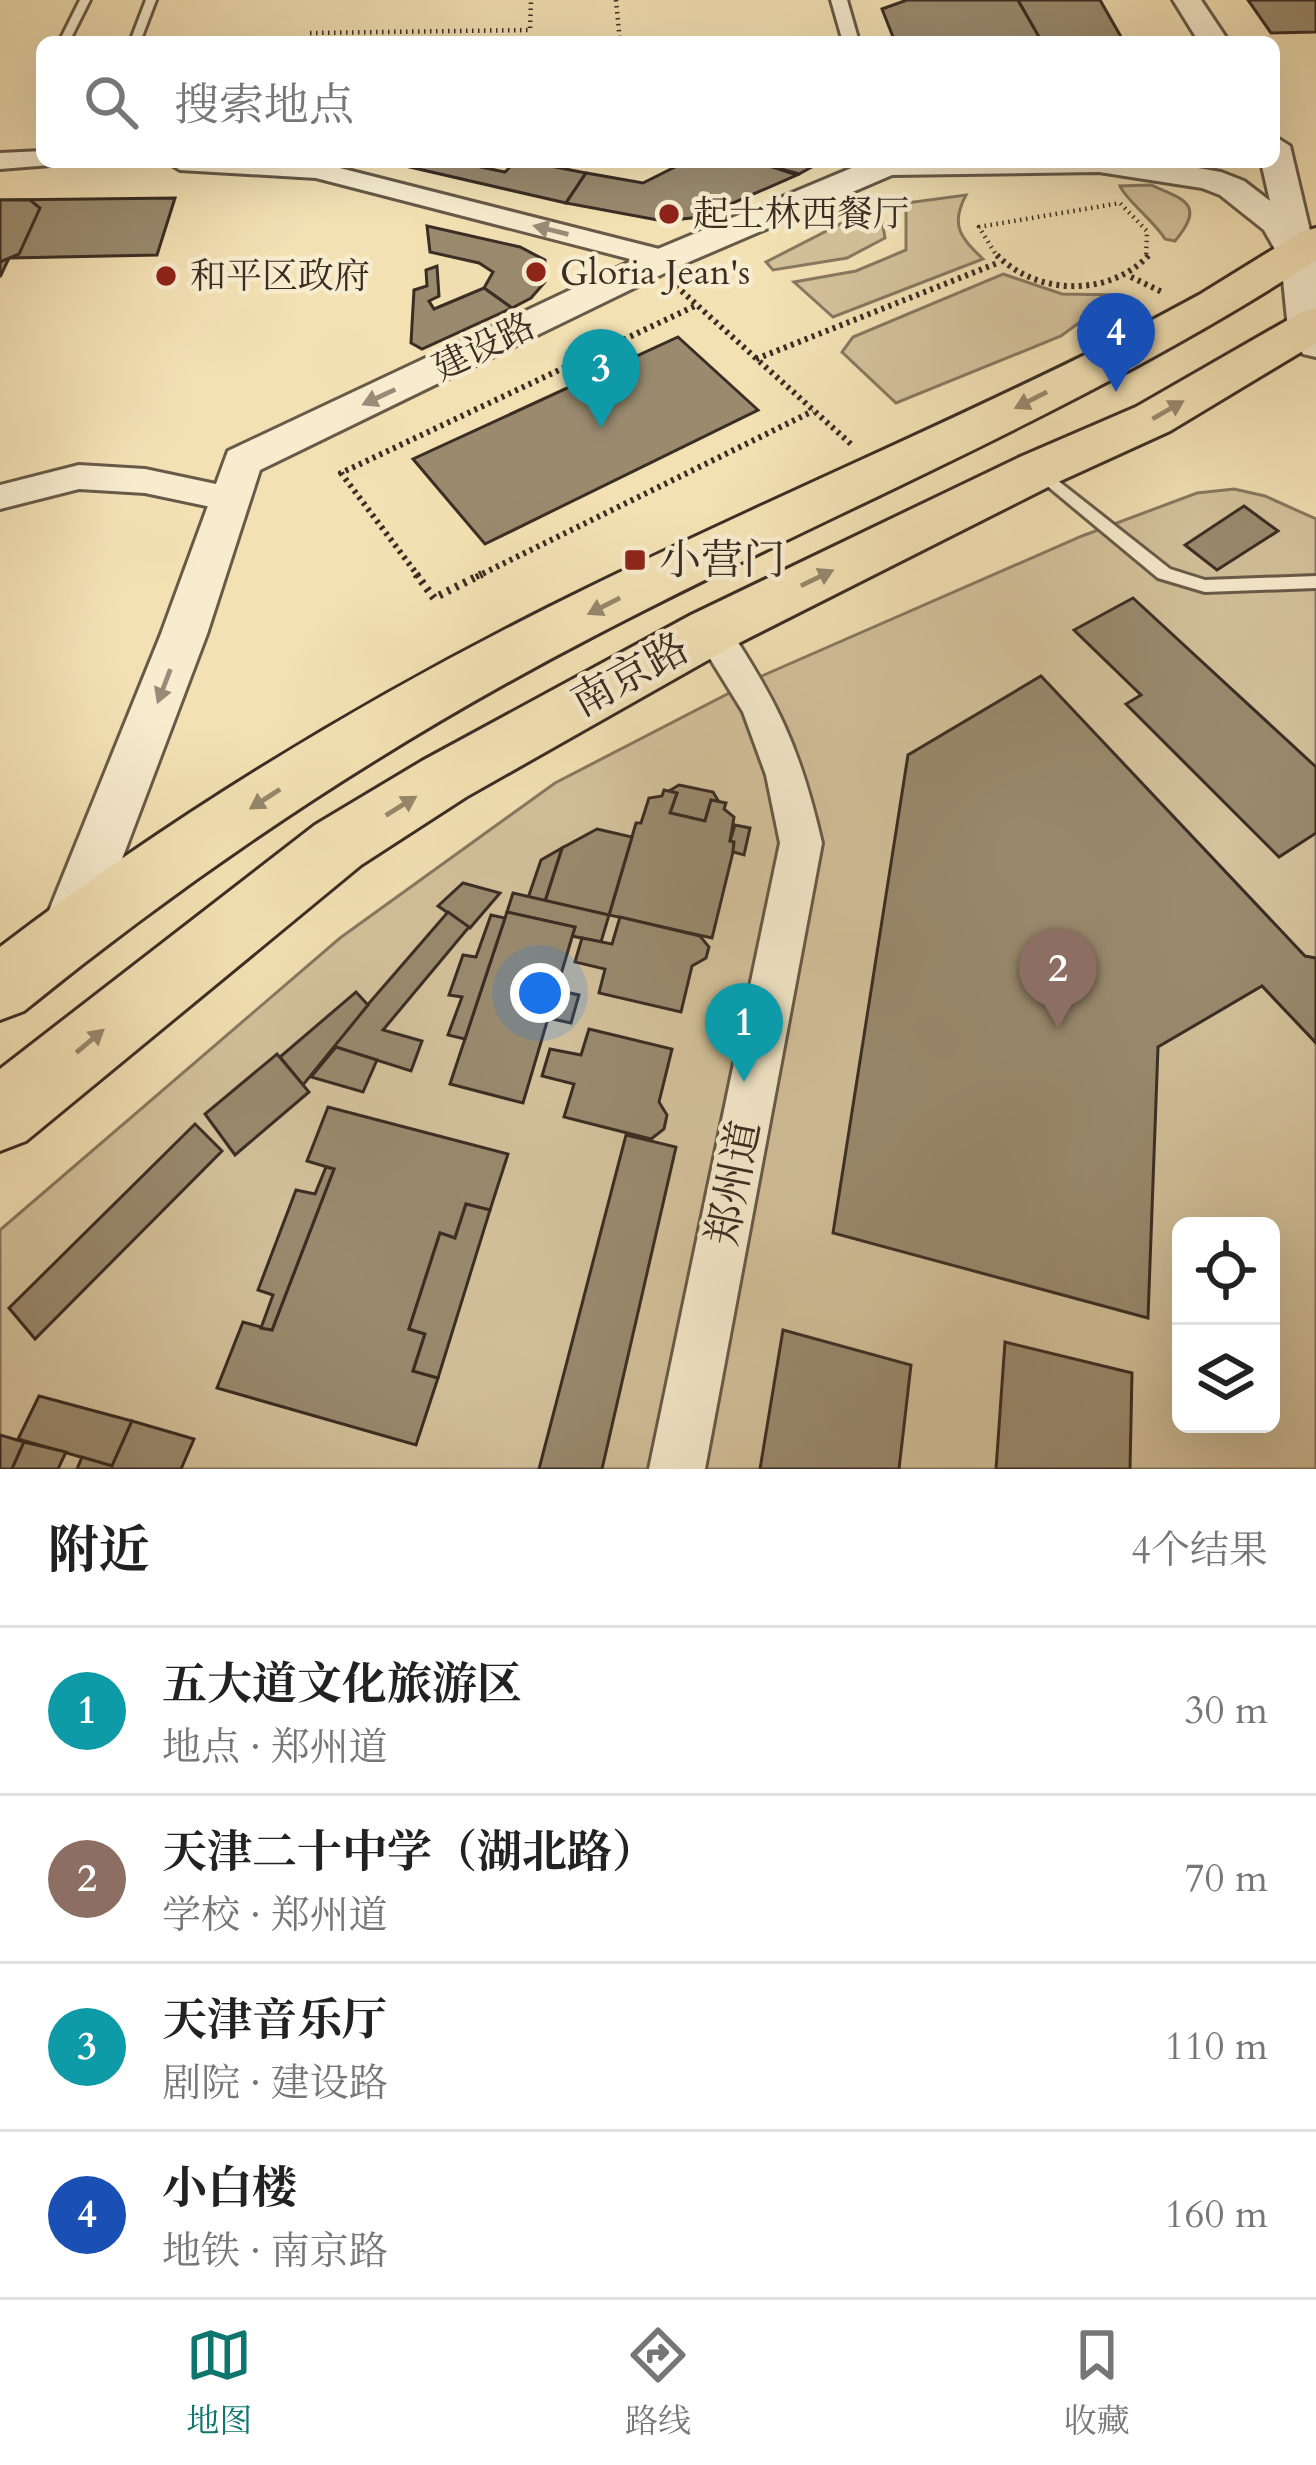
<!DOCTYPE html>
<html lang="zh">
<head>
<meta charset="utf-8">
<style>
	:root { --surface:#fff; --page:#f2f2f2; --text:#222; --muted:#767676; --line:#e0e0e0; --accent:#0f766e }
	body { margin:0; font-family:Cardo,"Noto Serif SC",serif; background:var(--page); color:var(--text) }
	.controls { position:absolute; right:36px; bottom:36px; display:grid; overflow:hidden; border-radius:18px; box-shadow:0 12px 48px #0002 }
	.controls button { width:108px; height:108px; display:grid; place-items:center; padding:0; border:0; border-bottom:3px solid var(--line); background:var(--surface); color:var(--text); font:60px sans-serif }
	.you { position:absolute; left:540px; top:993px; width:42px; height:42px; margin:-30px; border:9px solid #fff; border-radius:50%; background:#1a73e8; box-shadow:0 0 0 18px #1a73e833 }
	.badge { display:grid; place-items:center; width:78px; height:78px; border-radius:50%; background:var(--accent); color:#fff; font-size:39px; font-weight:700 }
	.pin { position:absolute; translate:-50% -99px; filter:drop-shadow(0 3px 6px #0008) }
	.pin::after { content:''; position:absolute; top:63px; width:42px; height:36px; background:inherit; clip-path:polygon(0 0,100% 0,50% 100%) }
	.list { margin:0; padding:0; list-style:none }
	h2 { display:flex; justify-content:space-between; align-items:center; height:156px; margin:0; padding:0 48px; font-size:51px }
	h2 small { font-size:39px; font-weight:400; color:var(--muted) }
	.list li { display:grid; grid-template-columns:78px 1fr auto; gap:36px; align-items:center; box-sizing:border-box; height:168px; padding:0 48px; border-top:3px solid var(--line) }
	.list b { display:block; font-size:45px; white-space:nowrap }
	.list p { margin:0; font-size:39px; white-space:nowrap; color:var(--muted) }
	.list em { font-size:39px; font-style:normal; color:var(--muted) }
	.icon { flex:none; width:66px; height:66px; fill:none; stroke:currentColor; stroke-width:2; stroke-linecap:round; stroke-linejoin:round }
	.map { position:relative; flex:none; width:1316px; height:1469px; overflow:hidden }
	.search { position:absolute; background:var(--surface); box-shadow:0 12px 48px #0002; left:36px; right:36px; top:36px; height:132px; display:flex; align-items:center; gap:30px; box-sizing:border-box; padding:0 42px; border-radius:18px; color:var(--muted); font-size:45px }
	.sheet { height:828px; background:var(--surface) }
	nav { display:flex; justify-content:space-around; align-items:center; box-sizing:border-box; height:168px; border-top:3px solid var(--line); background:var(--surface); font-size:33px; color:var(--muted) }
	nav a { display:grid; justify-items:center; gap:6px }
	nav .on { color:var(--accent) }
	.map>svg:first-child { display:block }
</style>
</head>
<body>
<div class="map">
<svg width="1316" height="1469" viewBox="0 0 1316 1469">
	<rect width="100%" height="100%" fill="#f3e1b4"/>
	<filter id="stains"><feTurbulence type="fractalNoise" baseFrequency=".00167" numOctaves="4"/><feColorMatrix values="0 0 0 0 .2 0 0 0 0 .09 0 0 0 0 .02 0 0 0 .5 -.17"/></filter>
	<radialGradient id="worn" r=".72"><stop offset=".6" stop-color="#630" stop-opacity="0"/><stop offset="1" stop-color="#630" stop-opacity=".3"/></radialGradient>
	<g fill="#d4c29c" stroke="#877860" stroke-width="3" fill-rule="evenodd">
		<path d="M1151 185C1186 200 1205 205 1175 241L1165 239C1154 221 1125 199 1120 186Z"/>
		<path d="M966 195C950 225 960 237 983 259L833 317 794 282 856 271 906 250V203Z"/>
		<polygon points="880,209 885,238 847,258 773,270 766,262 852,218"/>
		<polygon points="1003,274 1062,294 1117,295 1061,336 896,403 842,352 853,337"/>
		<path d="M1234 489 1265 496 1316 519V1469H0V1230L340 938 555 783 764 675 1082 536 1197 493ZM1181 1226H1271V1424H1181Z"/>
	</g>
	<g fill="#9a8b6f" stroke="#3a2d24" stroke-width="3">
		<polygon points="907,0 1018,0 1040,38 1031,42 895,42 882,9"/>
		<polygon points="1018,0 1100,0 1124,42 1042,42"/>
		<polygon points="1248,0 1316,0 1316,32 1271,33"/>
		<polygon points="388,162 457,162 505,172 515,162 530,162 586,173 566,203"/>
		<polygon points="685,162 757,162 797,175 701,217 663,221 566,203 586,173 643,183"/>
		<polygon points="756,162 821,162 799,174"/>
		<polygon points="175,198 157,255 9,258 0,277 0,200"/>
		<polygon points="0,200 30,200 40,208 19,254 0,262"/>
		<polygon points="427,226 520,247 545,260 545,282 531,298 512,308 484,288 493,272 479,263 430,252"/>
		<polygon points="437,266 439,296 429,301 434,309 484,288 512,308 422,349 411,343 414,290 427,286 426,270"/>
		<polygon points="678,337 758,410 485,544 413,459"/>
		<polygon points="1244,506 1278,531 1217,570 1185,545"/>
		<polygon points="1133,598 1316,767 1316,833 1279,857 1126,704 1141,695 1074,630"/>
		<polygon points="1041,676 1305,956 1316,958 1316,1043 1262,986 1158,1047 1148,1318 833,1233 908,755"/>
		<polygon points="679,785 713,792 719,802 711,800 705,821 670,813 677,793 669,791"/>
		<polygon points="664,790 677,793 670,813 705,821 711,800 726,803 724,809 734,817 730,841 734,842 733,852 712,938 609,915 636,823 641,823 649,798 662,796"/>
		<polygon points="735,825 750,828 744,855 733,852 734,842 730,841"/>
		<polygon points="597,829 632,837 609,915 545,901 562,848"/>
		<polygon points="562,848 545,901 528,898 541,860"/>
		<polygon points="463,883 500,893 470,928 438,906"/>
		<polygon points="513,893 609,915 601,942 572,936 575,927 507,912"/>
		<polygon points="448,912 469,927 383,1030 422,1041 411,1071 332,1046"/>
		<polygon points="507,912 575,927 523,1103 450,1084"/>
		<polygon points="491,915 505,918 465,1039 448,1035 462,997 449,995 463,955 476,957"/>
		<polygon points="620,917 700,936 709,947 706,958 692,966 681,1012 599,993 605,969 575,962 582,938 612,944"/>
		<polygon points="556,990 579,995 571,1023 548,1018"/>
		<polygon points="356,992 368,1005 303,1085 280,1057"/>
		<polygon points="589,1029 672,1049 659,1102 667,1115 664,1129 651,1139 564,1117 574,1084 542,1076 550,1049 581,1055"/>
		<polygon points="336,1047 377,1060 363,1092 311,1077"/>
		<polygon points="277,1054 309,1092 235,1155 205,1114"/>
		<polygon points="328,1107 508,1154 490,1210 466,1204 455,1238 440,1233 409,1329 425,1334 413,1371 438,1378 416,1445 217,1388 243,1322 272,1330 334,1169 307,1161"/>
		<polygon points="195,1124 222,1151 35,1339 9,1308"/>
		<polygon points="626,1135 676,1147 602,1469 539,1469"/>
		<polygon points="326,1167 334,1169 272,1330 261,1328 273,1295 258,1290 296,1190 315,1194"/>
		<polygon points="466,1204 490,1210 438,1378 413,1371 425,1334 409,1329 440,1233 455,1238"/>
		<polygon points="783,1330 911,1365 899,1469 760,1469"/>
		<polygon points="1005,1342 1132,1373 1130,1469 996,1469"/>
		<polygon points="39,1396 132,1421 112,1466 18,1439"/>
		<polygon points="132,1421 194,1439 181,1469 77,1469 82,1457 112,1466"/>
		<polygon points="0,1435 24,1442 12,1469 0,1469"/>
		<polygon points="24,1442 66,1452 58,1469 12,1469"/>
	</g>
	<g fill="none" stroke-linecap="round" stroke-linejoin="round">
		<defs>
			<g id="service">
				<polygon points="80,0 90,0 69,42 59,42"/>
				<polygon points="146,0 156,0 140,42 130,42"/>
				<polygon points="1038,465 1170,569 1205,580 1316,576 1316,588 1205,592 1158,578 1033,474 1033,466"/>
			</g>
			<polygon id="pedestrian" points="831,0 847,0 859,42 843,42"/>
			<g id="minor">
				<polygon points="42,151 42,162 51,165 0,169 0,153"/>
				<polygon points="167,162 316,162 675,253 679,259 665,268 316,178 180,170"/>
				<polygon points="79,465 145,469 230,487 242,490 247,499 242,508 230,511 145,493 79,489 0,509 0,485"/>
				<path d="M711 617 724 621C778 702 800 748 822 843L705 1469H649L780 843 766 775 743 712 693 631 698 621Z"/>
			</g>
			<g id="tertiary">
				<polygon points="1173,0 1201,0 1229,42 1199,42"/>
				<polygon points="1274,136 1290,146 1316,256 1316,357 1303,354 1288,329 1281,260 1264,230 1220,195 1202,188 1099,172 892,175 677,267 260,470 207,634 94,933 86,950 67,958 48,950 40,933 161,634 228,451 653,251 866,162 1163,162 1221,172 1244,181 1270,201 1261,162 1274,162"/>
			</g>
			<g id="primary">
				<path d="M1316 228V260C1087 409 833 511 592 637 390 742 201 867 24 1011L0 1020V947C172 816 356 704 549 607 736 513 930 433 1117 339L1199 295 1301 232Z"/>
				<polygon points="1316,308 1316,343 1170,431 1056,483 731,647 466,797 361,865 26,1141 0,1151 0,1069 315,825 422,761 691,615 1020,457 1136,407 1300,313"/>
			</g>
		</defs>
		<use href="#service" stroke="#685a48" stroke-width="6"/>
		<use href="#pedestrian" stroke="#685a48" stroke-width="6"/>
		<use href="#minor" stroke="#685a48" stroke-width="6"/>
		<use href="#tertiary" stroke="#685a48" stroke-width="6"/>
		<use href="#primary" stroke="#3a2d24" stroke-width="6"/>
		<g stroke="#3a2d24" stroke-width="4.5" stroke-dasharray="1.5 4.5" stroke-linecap="butt">
			<polyline points="616,0 620,42"/>
			<polyline points="310,33 530,30 531,0"/>
			<polyline points="998,258 979,227 1120,203 1147,231 1146,258"/>
		</g>
		<g stroke="#3a2d24" stroke-width="6" stroke-dasharray="3 4.5" stroke-linecap="butt">
			<path d="M997 255C1037 296 1110 297 1149 255"/>
			<polyline points="1131,277 1162,292"/>
			<polyline points="676,286 852,445"/>
			<polyline points="756,359 1000,262"/>
			<polyline points="419,577 341,473 697,305"/>
			<polyline points="476,577 813,411"/>
		</g>
		<polyline stroke="#3a2d24" stroke-width="8" stroke-dasharray="3 6" stroke-linecap="butt" points="416,574 434,598 482,574"/>
		<use href="#service" fill="#f7ecce" fill-rule="evenodd"/>
		<use href="#pedestrian" fill="#f7ecce" fill-rule="evenodd"/>
		<use href="#minor" fill="#f7ecce" fill-rule="evenodd"/>
		<use href="#tertiary" fill="#f7ecce" fill-rule="evenodd"/>
		<use href="#primary" fill="#f3e1b4" fill-rule="evenodd"/>
	</g>
	<defs><path id="oneway-solid" d="M-6-.8H1V-3.2L6.5 0L1 3.2V.8H-6Z" transform="scale(3)"/></defs>
	<g fill="#988c79">
		<use href="#oneway-solid" transform="translate(551 230) rotate(-166)"/>
		<use href="#oneway-solid" transform="translate(379 397) rotate(155)"/>
		<use href="#oneway-solid" transform="translate(164 686) rotate(111)"/>
	</g>
	<g fill="#96876c">
		<use href="#oneway-solid" transform="translate(1031 400) rotate(153)"/>
		<use href="#oneway-solid" transform="translate(1168 410) rotate(-30)"/>
		<use href="#oneway-solid" transform="translate(817 578) rotate(-26)"/>
		<use href="#oneway-solid" transform="translate(604 606) rotate(153)"/>
		<use href="#oneway-solid" transform="translate(265 799) rotate(147)"/>
		<use href="#oneway-solid" transform="translate(401 806) rotate(-32)"/>
		<use href="#oneway-solid" transform="translate(90 1041) rotate(-40)"/>
	</g>
	<g fill="#8f2418" stroke="#f7ecce" stroke-width="4.5">
		<circle cx="669" cy="214" r="12"/>
		<circle cx="536" cy="272" r="12"/>
		<circle cx="166" cy="276" r="12"/>
		<rect x="623" y="548" width="24" height="24" rx="6"/>
	</g>
	<g text-anchor="middle" dominant-baseline="central" stroke-width="9" stroke-linejoin="round" paint-order="stroke">
		<g font-size="36" fill="#3a2d24" stroke="#f7ecce" text-anchor="start">
			<text x="693" y="214">起士林西餐厅</text>
			<text x="560" y="272">Gloria Jean's</text>
			<text x="190" y="276">和平区政府</text>
		</g>
		<g font-size="36" fill="#3a2d24" stroke="#f7ecce">
			<text transform="translate(484 347) rotate(-26)">建设路</text>
		</g>
		<g font-size="42" fill="#3a2d24" stroke="#f7ecce" text-anchor="start">
			<text x="659" y="560">小营门</text>
		</g>
		<g font-size="42" fill="#3a2d24" stroke="#f7ecce">
			<text transform="translate(630 675) rotate(-29)">南京路</text>
			<text transform="translate(734 1183) rotate(-79)">郑州道</text>
		</g>
	</g>
	<rect width="100%" height="100%" filter="url(#stains)"/>
	<rect width="100%" height="100%" fill="url(#worn)"/>
</svg>
<div class="controls">
<button><svg class="icon" aria-label="locate" viewBox="0 0 24 24"><circle cx="12" cy="12" r="6"/><path d="M12 2v4M12 18v4M2 12h4M18 12h4"/></svg></button>
<button><svg class="icon" aria-label="layers" viewBox="0 0 24 24"><path d="M12 4l9 5-9 5-9-5zM3 14l9 5 9-5"/></svg></button>
</div>
<div class="you"></div>
<div class="pin badge" style="left:744px;top:1082px;background:#0f9aa8">1</div>
<div class="pin badge" style="left:1058px;top:1028px;background:#8d6e63">2</div>
<div class="pin badge" style="left:601px;top:428px;background:#0f9aa8">3</div>
<div class="pin badge" style="left:1116px;top:392px;background:#1a4fb4">4</div>
<div class="search"><svg class="icon" aria-label="search" viewBox="0 0 24 24"><circle cx="10" cy="10" r="6"/><path d="M15 15l6 6"/></svg>搜索地点</div>
</div>
<section class="sheet">
<h2>附近<small>4个结果</small></h2>
<ul class="list">
<li><span class="badge" style="background:#0f9aa8">1</span><div><b>五大道文化旅游区</b><p>地点 · 郑州道</p></div><em>30 m</em></li>
<li><span class="badge" style="background:#8d6e63">2</span><div><b>天津二十中学（湖北路）</b><p>学校 · 郑州道</p></div><em>70 m</em></li>
<li><span class="badge" style="background:#0f9aa8">3</span><div><b>天津音乐厅</b><p>剧院 · 建设路</p></div><em>110 m</em></li>
<li><span class="badge" style="background:#1a4fb4">4</span><div><b>小白楼</b><p>地铁 · 南京路</p></div><em>160 m</em></li>
</ul>
</section>
<nav>
<a class="on"><svg class="icon" aria-label="map" viewBox="0 0 24 24"><path d="M3 6l6-2 6 2 6-2v14l-6 2-6-2-6 2zM9 4v14M15 6v14"/></svg>地图</a>
<a><svg class="icon" aria-label="directions" viewBox="0 0 24 24"><path d="M12 3l9 9-9 9-9-9zM9 14v-3h6M13 9l2 2-2 2"/></svg>路线</a>
<a><svg class="icon" aria-label="saved" viewBox="0 0 24 24"><path d="M7 4h10v16l-5-4-5 4z"/></svg>收藏</a>
</nav>
</body>
</html>
